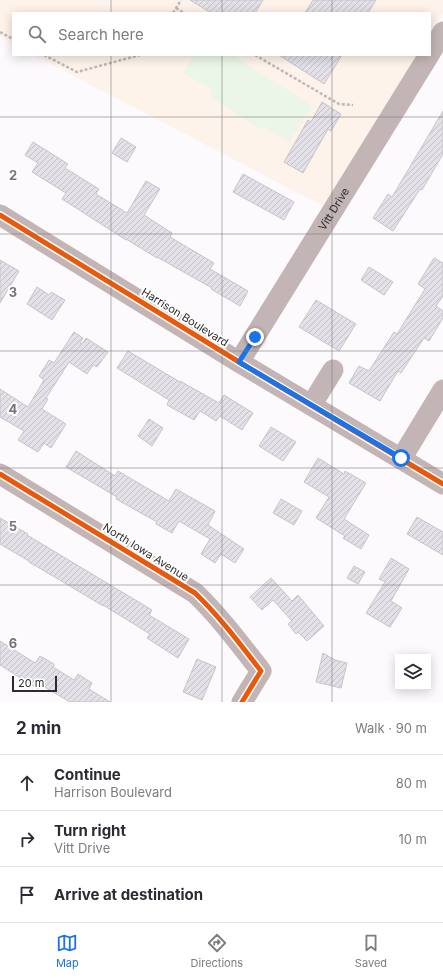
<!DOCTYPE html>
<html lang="en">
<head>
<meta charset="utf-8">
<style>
	:root { --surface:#fff; --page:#f2f2f3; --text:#2b2b33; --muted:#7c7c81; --line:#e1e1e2; --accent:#1a73e8 }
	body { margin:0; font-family:Inter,sans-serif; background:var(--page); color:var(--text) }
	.controls { position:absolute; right:12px; bottom:12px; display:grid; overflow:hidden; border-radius:0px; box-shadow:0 2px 10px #0003 }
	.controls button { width:36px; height:36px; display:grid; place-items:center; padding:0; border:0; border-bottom:1px solid var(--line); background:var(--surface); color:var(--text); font:20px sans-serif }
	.scale { position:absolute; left:12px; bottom:10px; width:45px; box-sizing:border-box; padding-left:4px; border:2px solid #2c2b2d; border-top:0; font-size:11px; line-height:14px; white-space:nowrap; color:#2c2b2d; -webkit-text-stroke:3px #fff; paint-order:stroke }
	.stop { position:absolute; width:12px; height:12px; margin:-9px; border:3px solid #1a73e8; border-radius:50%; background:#fff }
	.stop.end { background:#1a73e8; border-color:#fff; box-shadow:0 1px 4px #0008 }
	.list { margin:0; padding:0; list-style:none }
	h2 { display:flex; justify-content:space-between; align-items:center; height:52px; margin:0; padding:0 16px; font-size:17px }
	h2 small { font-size:13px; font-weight:400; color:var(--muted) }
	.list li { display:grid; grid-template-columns:26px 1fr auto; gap:12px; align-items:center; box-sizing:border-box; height:56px; padding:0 16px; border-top:1px solid var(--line) }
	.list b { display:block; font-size:15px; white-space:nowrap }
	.list p { margin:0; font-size:13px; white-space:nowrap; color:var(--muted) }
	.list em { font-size:13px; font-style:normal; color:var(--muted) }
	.icon { flex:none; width:22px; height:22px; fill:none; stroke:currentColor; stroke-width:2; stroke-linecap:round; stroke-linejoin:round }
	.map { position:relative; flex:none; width:443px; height:702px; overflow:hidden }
	.search { position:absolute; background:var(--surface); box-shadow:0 2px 10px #0003; left:12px; right:12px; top:12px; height:44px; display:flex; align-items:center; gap:10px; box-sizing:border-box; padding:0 14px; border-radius:0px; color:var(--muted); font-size:15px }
	.sheet { height:220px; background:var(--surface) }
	nav { display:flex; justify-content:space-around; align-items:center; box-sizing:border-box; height:56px; border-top:1px solid var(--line); background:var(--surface); font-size:11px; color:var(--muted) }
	nav a { display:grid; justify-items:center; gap:2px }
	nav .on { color:var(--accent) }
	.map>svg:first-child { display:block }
</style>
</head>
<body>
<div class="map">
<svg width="443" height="702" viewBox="0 0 443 702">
	<defs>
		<pattern id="building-hatch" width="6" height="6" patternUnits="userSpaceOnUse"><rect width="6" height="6" fill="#e4e0e8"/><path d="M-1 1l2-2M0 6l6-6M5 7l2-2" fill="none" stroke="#c4c0c7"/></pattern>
	</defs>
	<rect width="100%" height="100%" fill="#fcfafd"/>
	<g fill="#fdf3ea">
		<polygon points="0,0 443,0 443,13 430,34 430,13 13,13 13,44 0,37"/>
		<polygon points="34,55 417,55 325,207"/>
	</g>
	<polygon fill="#ebf6e8" points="194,55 233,55 313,106 289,142 263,126 261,130 209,96 212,90 183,73"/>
	<g fill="url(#building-hatch)" stroke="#c7c5c7">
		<polygon points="190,0 263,0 255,13 211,13"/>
		<polygon points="313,0 376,0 368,13 305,13"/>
		<polygon points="279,55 342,55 324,84"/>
		<polygon points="322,102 341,114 331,131 328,129 303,173 284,162 308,120 311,122"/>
		<polygon points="443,111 443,154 422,190 420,189 393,231 373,218 388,194 392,197"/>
		<polygon points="121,138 136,147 127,162 112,153"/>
		<polygon points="33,142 68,164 65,168 99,189 96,194 127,213 146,181 160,189 144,215 172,233 170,237 214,263 210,269 248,291 240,306 211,289 212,288 157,257 157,258 126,239 126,240 62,199 66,193 32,172 38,163 25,155"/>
		<polygon points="243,174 294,202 284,220 233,192"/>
		<polygon points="434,258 443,263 443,296 436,306 443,311 443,318 429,341 424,338 401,373 398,371 380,401 349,383 359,366 369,371 394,332 397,334 425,289 418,284"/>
		<polygon points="0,260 19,271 0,303"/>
		<polygon points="369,267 393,282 384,295 361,280"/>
		<polygon points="37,287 49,295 51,292 65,300 52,320 27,304"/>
		<polygon points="316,300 356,324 339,351 299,327"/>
		<polygon points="74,332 83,338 80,343 82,344 86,338 108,352 97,367 93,365 87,374 69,362 46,398 48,399 42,409 66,424 51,448 44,443 38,452 18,440 24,431 0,417 0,389 28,407 44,380 39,376 49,360 54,363"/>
		<polygon points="128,351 180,382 180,381 219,403 224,395 253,413 242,430 220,416 216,421 200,411 194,420 167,405 169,400 117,368"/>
		<polygon points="149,419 163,428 152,446 138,436"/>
		<polygon points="271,427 296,442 283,461 259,446"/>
		<polygon points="76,451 115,476 118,471 169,501 176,489 215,511 208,525 244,549 235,563 221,554 215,563 201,554 210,539 179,521 172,533 156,524 157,522 116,499 117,497 66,467"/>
		<polygon points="318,458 344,474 345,471 366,483 344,519 369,535 361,549 343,538 345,536 316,518 329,497 304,482"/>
		<polygon points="281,499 302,511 294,525 273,513"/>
		<polygon points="417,517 443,532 443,555 407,534"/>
		<polygon points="0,518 28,534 27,535 152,610 149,615 189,639 178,658 147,638 150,634 103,605 103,606 58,579 29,562 29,561 0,544"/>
		<polygon points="391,558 409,569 391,601 402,608 390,627 366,613 385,582 379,579"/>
		<polygon points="354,566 365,572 358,584 347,578"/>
		<polygon points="271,578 292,601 298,595 324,626 307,641 298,632 296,634 288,624 292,621 273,600 262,610 250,597"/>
		<polygon points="0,641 35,663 40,656 54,664 53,667 74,680 78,674 92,683 89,689 110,702 70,702 41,685 38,689 0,665"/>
		<polygon points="323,653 335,660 347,663 341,688 316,682"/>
		<polygon points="197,659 216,667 202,700 183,692"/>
	</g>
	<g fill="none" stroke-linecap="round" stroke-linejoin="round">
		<g stroke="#c0b7b8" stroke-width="2.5" stroke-dasharray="3 2" stroke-linecap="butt">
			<polyline points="176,8 184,13"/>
			<polyline points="173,13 181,0"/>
			<polyline points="0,32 13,39"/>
			<polyline points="44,55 77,72 140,55"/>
			<polyline points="255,55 339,104 353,105"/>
		</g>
		<g stroke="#c3b5b6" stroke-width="21">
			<polyline points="430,53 443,32"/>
			<polyline points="0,215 239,362 443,484"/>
			<path id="s1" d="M239 362 429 55"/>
			<polyline points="312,404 333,370"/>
			<polyline points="401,459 443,390"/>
			<path d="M0 474 195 593C220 617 240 644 261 671L242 702"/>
		</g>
		<defs>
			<g id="cycleway">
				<polyline points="0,215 239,362 443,484"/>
				<path d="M0 474 195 593C220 617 240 644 261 671L242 702"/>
			</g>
		</defs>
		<use href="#cycleway" stroke="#fff" stroke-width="8"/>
		<use href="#cycleway" stroke="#e8590c" stroke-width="5"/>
	</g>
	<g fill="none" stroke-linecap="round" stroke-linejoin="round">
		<polyline stroke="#1a73e8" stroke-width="5" points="255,337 239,362 401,458"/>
	</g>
	<path fill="none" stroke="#757376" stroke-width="1" stroke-opacity="0.55" d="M111 0V13M222 0V13M332 0V13M111 55V702M222 55V702M332 55V702M0 117H443M0 234H443M0 351H443M0 468H443M0 585H443"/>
	<g text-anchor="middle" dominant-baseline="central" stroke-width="4" stroke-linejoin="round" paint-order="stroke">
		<g font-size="11" fill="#2c2b2d" stroke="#fff">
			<text stroke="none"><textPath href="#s1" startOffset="180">Vitt Drive</textPath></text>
			<text transform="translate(185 317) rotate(32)">Harrison Boulevard</text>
			<text transform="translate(146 552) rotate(32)">North Iowa Avenue</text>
		</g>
	</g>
	<g font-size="13" text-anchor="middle" font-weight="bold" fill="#757376" stroke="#fff" stroke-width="4" stroke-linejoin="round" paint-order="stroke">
		<text x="13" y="180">2</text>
		<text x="13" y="297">3</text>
		<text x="13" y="414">4</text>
		<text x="13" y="531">5</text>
		<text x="13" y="648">6</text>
	</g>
</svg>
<div class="controls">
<button><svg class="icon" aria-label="layers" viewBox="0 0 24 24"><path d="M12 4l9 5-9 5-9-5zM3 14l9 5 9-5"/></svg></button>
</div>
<div class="scale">20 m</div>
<div class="stop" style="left:401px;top:458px"></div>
<div class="stop end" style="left:255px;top:337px"></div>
<div class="search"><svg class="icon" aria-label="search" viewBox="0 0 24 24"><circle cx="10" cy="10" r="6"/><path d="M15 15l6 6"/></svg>Search here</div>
</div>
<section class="sheet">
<h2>2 min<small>Walk · 90 m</small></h2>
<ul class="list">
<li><svg class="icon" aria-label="ahead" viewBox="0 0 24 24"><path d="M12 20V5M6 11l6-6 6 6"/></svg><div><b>Continue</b><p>Harrison Boulevard</p></div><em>80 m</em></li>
<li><svg class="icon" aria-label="right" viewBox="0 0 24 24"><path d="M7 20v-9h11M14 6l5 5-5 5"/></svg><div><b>Turn right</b><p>Vitt Drive</p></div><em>10 m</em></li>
<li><svg class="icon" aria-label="arrive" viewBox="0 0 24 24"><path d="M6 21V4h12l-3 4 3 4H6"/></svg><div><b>Arrive at destination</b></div></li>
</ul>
</section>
<nav>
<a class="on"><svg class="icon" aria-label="map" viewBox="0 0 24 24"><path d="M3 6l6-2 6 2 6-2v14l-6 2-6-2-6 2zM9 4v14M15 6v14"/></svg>Map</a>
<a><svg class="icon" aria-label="directions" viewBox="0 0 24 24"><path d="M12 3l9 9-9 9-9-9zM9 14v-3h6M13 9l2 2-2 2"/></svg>Directions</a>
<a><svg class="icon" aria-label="saved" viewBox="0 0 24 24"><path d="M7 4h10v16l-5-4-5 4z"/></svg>Saved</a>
</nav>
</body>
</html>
